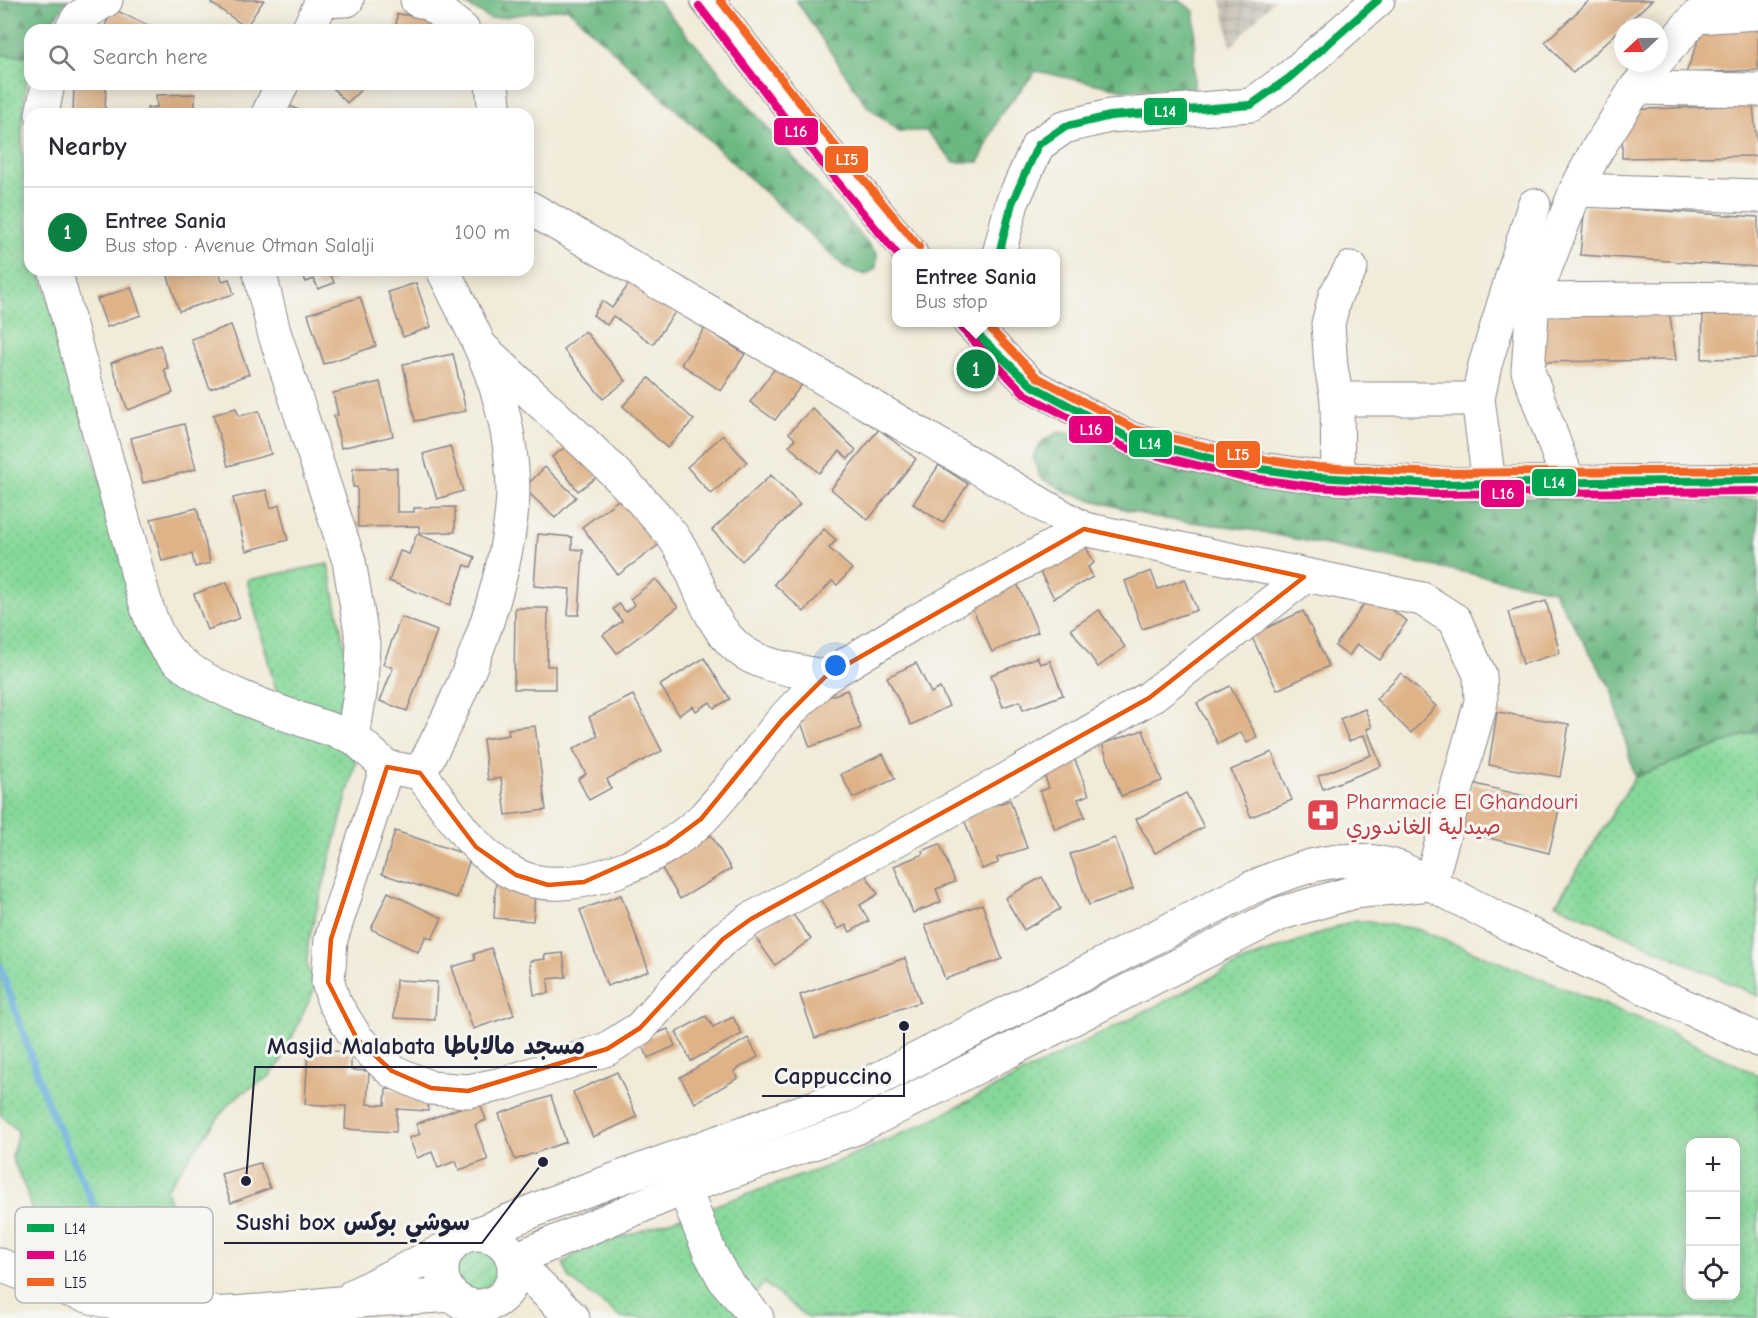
<!DOCTYPE html>
<html lang="en">
<head>
<meta charset="utf-8">
<style>
	:root { --surface:#fff; --page:#f7f7f7; --text:#2b2b33; --muted:#7c7c81; --line:#e1e1e2; --accent:#0b8043 }
	body { margin:0; font-family:"Comic Neue","Playpen Sans Arabic",sans-serif; background:var(--page); color:var(--text) }
	.controls { position:absolute; right:18px; bottom:18px; display:grid; overflow:hidden; border-radius:12px; box-shadow:0 3px 15px #0003 }
	.controls button { width:54px; height:54px; display:grid; place-items:center; padding:0; border:0; border-bottom:2px solid var(--line); background:var(--surface); color:var(--text); font:30px sans-serif }
	.compass { position:absolute; left:1614px; top:18px; width:54px; height:54px; border-radius:50%; background:var(--surface); box-shadow:0 3px 15px #0003; rotate:248deg }
	.you { position:absolute; left:836px; top:666px; width:21px; height:21px; margin:-15px; border:4px solid #fff; border-radius:50%; background:#1a73e8; box-shadow:0 0 0 9px #1a73e833 }
	.badge { display:grid; place-items:center; width:39px; height:39px; border-radius:50%; background:var(--accent); color:#fff; font-size:20px; font-weight:700 }
	.pin { position:absolute; translate:-50% -50%; border:3px solid #fff; box-shadow:0 2px 6px #0006 }
	.popup { position:absolute; left:892px; top:249px; width:168px; height:78px; box-sizing:border-box; display:grid; place-content:center; border-radius:12px; background:var(--surface); filter:drop-shadow(0 2px 4px #0005); font-size:20px; white-space:nowrap; color:var(--muted) }
	.popup b { font-size:22px; color:var(--text) }
	.popup::after { content:''; position:absolute; left:50%; top:100%; margin-left:-12px; border:12px solid transparent; border-top-color:var(--surface) }
	.list { margin:0; padding:0; list-style:none }
	h2 { display:flex; justify-content:space-between; align-items:center; height:78px; margin:0; padding:0 24px; font-size:26px }
	h2 small { font-size:20px; font-weight:400; color:var(--muted) }
	.list li { display:grid; grid-template-columns:39px 1fr auto; gap:18px; align-items:center; box-sizing:border-box; height:90px; padding:0 24px; border-top:2px solid var(--line) }
	.list b { display:block; font-size:22px; white-space:nowrap }
	.list p { margin:0; font-size:20px; white-space:nowrap; color:var(--muted) }
	.list em { font-size:20px; font-style:normal; color:var(--muted) }
	.icon { flex:none; width:33px; height:33px; fill:none; stroke:currentColor; stroke-width:2; stroke-linecap:round; stroke-linejoin:round }
	.map { position:relative; flex:none; width:1758px; height:1318px; overflow:hidden }
	.search { position:absolute; background:var(--surface); box-shadow:0 3px 15px #0003; left:24px; top:24px; width:510px; height:66px; display:flex; align-items:center; gap:15px; box-sizing:border-box; padding:0 21px; border-radius:18px; color:var(--muted); font-size:22px }
	.panel { position:absolute; background:var(--surface); box-shadow:0 3px 15px #0003; left:24px; top:108px; width:510px; height:168px; border-radius:18px }
	.map>svg:first-child { display:block }
</style>
</head>
<body>
<div class="map">
<svg width="1758" height="1318" viewBox="0 0 1758 1318">
	<defs>
		<pattern id="industrial-grid" width="8" height="8" patternUnits="userSpaceOnUse" patternTransform="scale(1.5)"><rect width="8" height="8" fill="#c9c3b8"/><path d="M0 4h8M4 0v8" fill="none" stroke="#aca79f"/></pattern>
		<pattern id="grass-dots" width="8" height="8" patternUnits="userSpaceOnUse" patternTransform="scale(1.5)"><rect width="8" height="8" fill="#86d89a"/><path d="M2 2h.1M6 6h.1" fill="none" stroke="#73b986" stroke-width="1.8" stroke-linecap="round"/></pattern>
		<pattern id="forest-firs" width="22" height="20" patternUnits="userSpaceOnUse" patternTransform="scale(1.5)"><rect width="22" height="20" fill="#6cb882"/><path d="M5 1l3.5 6h-7zM16 11l3.5 6h-7z" fill="#58956c"/></pattern>
		<pattern id="garden-furrows" width="10" height="10" patternUnits="userSpaceOnUse" patternTransform="scale(1.5)"><rect width="10" height="10" fill="#86d89a"/><path d="M-1 1l2-2M0 10L10 0M9 11l2-2" fill="none" stroke="#73b986"/></pattern>
	</defs>
	<rect width="100%" height="100%" fill="#f6f6f2"/>
	<filter id="ink" filterUnits="userSpaceOnUse"><feTurbulence type="fractalNoise" baseFrequency=".0167" numOctaves="2"/><feDisplacementMap in="SourceGraphic" scale="12" xChannelSelector="R" yChannelSelector="G"/><feConvolveMatrix kernelMatrix="1 2 1 2 8 2 1 2 1" color-interpolation-filters="sRGB"/></filter>
	<filter id="wash" filterUnits="userSpaceOnUse"><feTurbulence type="fractalNoise" baseFrequency=".008" numOctaves="4" result="noise"/><feDisplacementMap in="SourceGraphic" scale="24" xChannelSelector="R" yChannelSelector="G"/><feGaussianBlur stdDeviation="1.35" result="paint"/><feColorMatrix in="noise" values="0 0 0 0 0 0 0 0 0 0 0 0 0 0 0 0 0 1.4 0 .05"/><feComposite in="paint" operator="in"/></filter>
	<g filter="url(#wash)">
		<rect width="100%" height="100%" fill="#f1ebd8"/>
		<polygon fill="url(#industrial-grid)" points="1221,0 1274,0 1231,47"/>
		<g fill="url(#grass-dots)" stroke="#547d6a" stroke-width="1.5" fill-rule="evenodd">
			<path d="M0 55 30 56C27 83 21 112 22 139 23 183 30 226 30 270H40L147 646 159 665 175 674 279 702 247 580 328 564 351 679 340 704 331 742 348 750 356 762 308 943 307 965 315 988 280 1063 269 1077 240 1094 226 1107 166 1189 193 1282 109 1272 105 1275 74 1267 25 1246 24 1230 35 1224 27 1193 12 1158 18 1131 0 1114Z"/>
			<polygon points="1758,730 1758,996 1556,904 1635,777"/>
			<path d="M1355 920 1417 929 1653 1024 1758 1075V1318H808L764 1283 737 1318H622L570 1279 563 1263 579 1252 820 1169 921 1125 1244 961ZM1690 1142H1736V1296H1690Z"/>
		</g>
		<g fill="url(#forest-firs)" stroke="#476d5e" stroke-width="1.5">
			<polygon points="0,0 68,0 46,30 30,30 30,56 0,55"/>
			<polygon points="459,0 657,0 877,254 876,268 866,275 847,269 567,8 490,19"/>
			<polygon points="796,0 1179,0 1195,12 1194,89 1162,88 1129,91 1036,71 1000,115 979,162 954,162 926,131 899,131 866,105"/>
			<polygon points="1058,432 1083,435 1117,448 1436,496 1758,499 1758,730 1635,777 1611,688 1553,590 1241,528 1156,518 1068,493 1040,477 1033,457 1043,441"/>
		</g>
		<circle fill="url(#garden-furrows)" stroke="#547d6a" stroke-width="1.5" cx="479" cy="1269" r="24"/>
		<g fill="none" stroke-linecap="round" stroke-linejoin="round">
			<polyline stroke="#63acdb" stroke-width="7" points="0,966 47,1102 114,1249"/>
		</g>
		<g id="blocks">
			<g fill="#dfb388">
				<polygon points="213,0 264,0 246,27 211,3"/>
				<polygon points="1590,0 1652,0 1573,73 1545,42"/>
				<polygon points="113,9 158,30 103,30"/>
				<polygon points="397,14 449,20 448,30 396,30"/>
				<polygon points="1758,24 1758,70 1686,73 1704,26"/>
				<polygon points="74,84 106,84 105,112 113,114 73,114"/>
				<polygon points="329,84 367,84 347,103"/>
				<polygon points="195,94 195,114 147,114 147,108 157,107 156,95"/>
				<polygon points="286,104 307,114 282,114"/>
				<polygon points="1753,105 1758,156 1622,158 1623,110"/>
				<polygon points="1585,206 1758,217 1758,267 1580,255"/>
				<polygon points="166,270 219,270 222,281 229,279 234,294 179,311"/>
				<polygon points="301,270 329,270 334,283 318,289 314,279 306,282"/>
				<polygon points="636,274 680,305 653,344 613,316 607,325 593,315 602,301 612,308"/>
				<polygon points="416,283 431,327 403,337 388,292"/>
				<polygon points="131,287 141,315 107,327 97,299"/>
				<polygon points="360,297 376,346 324,364 308,314"/>
				<polygon points="1758,308 1758,358 1702,359 1703,311"/>
				<polygon points="1669,309 1676,360 1537,362 1538,314"/>
				<polygon points="231,325 249,374 210,389 191,339"/>
				<polygon points="705,328 745,354 721,391 681,364"/>
				<polygon points="585,331 626,381 603,399 563,349"/>
				<polygon points="160,345 168,368 164,369 173,393 128,410 111,363"/>
				<polygon points="453,354 466,411 415,421 403,364"/>
				<polygon points="784,356 809,375 775,420 750,402"/>
				<polygon points="649,378 694,420 667,448 623,406"/>
				<polygon points="380,382 393,436 341,448 334,416 338,415 333,393"/>
				<polygon points="236,408 239,416 259,411 271,454 228,466 213,415"/>
				<polygon points="812,408 856,450 848,459 840,451 819,473 789,446 795,439 789,433"/>
				<polygon points="184,424 196,469 143,483 131,438"/>
				<polygon points="879,429 916,459 868,520 831,489"/>
				<polygon points="723,435 747,462 711,494 687,467"/>
				<polygon points="572,442 598,476 578,491 552,457"/>
				<polygon points="450,446 463,491 437,499 423,454"/>
				<polygon points="939,465 968,484 943,523 913,504"/>
				<polygon points="545,467 576,497 555,518 524,488"/>
				<polygon points="353,468 397,468 397,512 414,512 414,508 455,507 455,532 419,533 419,526 358,527 357,487 353,487"/>
				<polygon points="771,475 800,505 742,561 712,530"/>
				<polygon points="266,490 271,508 279,505 288,540 246,551 233,498"/>
				<polygon points="625,495 661,543 618,575 582,527"/>
				<polygon points="197,508 210,563 195,567 192,554 162,561 151,519"/>
				<polygon points="824,529 836,540 829,548 852,569 837,585 832,581 804,612 774,584"/>
				<polygon points="417,534 475,557 471,567 465,565 450,605 389,581 400,551 409,554"/>
				<polygon points="538,534 572,537 572,549 583,550 579,615 568,615 570,589 534,586"/>
				<polygon points="1081,537 1094,563 1088,567 1093,577 1054,598 1034,561"/>
				<polygon points="1151,571 1158,589 1185,579 1197,610 1142,629 1125,581"/>
				<polygon points="656,579 678,607 617,653 603,635 622,621 613,609 619,604 626,612 635,605 630,599"/>
				<polygon points="227,582 240,618 207,630 194,594"/>
				<polygon points="1017,583 1038,632 992,652 970,603"/>
				<polygon points="1370,595 1407,621 1380,660 1357,644 1349,656 1335,646"/>
				<polygon points="1546,601 1560,653 1523,664 1508,612"/>
				<polygon points="515,608 548,608 547,666 555,666 555,689 514,689"/>
				<polygon points="1099,610 1125,647 1098,667 1071,629"/>
				<polygon points="1303,611 1329,666 1277,690 1251,635"/>
				<polygon points="401,617 437,631 407,711 380,701 393,668 383,664"/>
				<polygon points="1037,657 1040,664 1050,661 1063,695 1023,710 1020,701 1003,707 991,675"/>
				<polygon points="704,658 730,699 714,708 710,702 696,711 693,706 679,715 660,685"/>
				<polygon points="916,663 931,693 940,688 949,706 911,725 887,677"/>
				<polygon points="1401,673 1436,706 1411,733 1376,699"/>
				<polygon points="1230,686 1257,737 1247,743 1241,732 1218,744 1197,703"/>
				<polygon points="847,690 861,728 810,747 796,709"/>
				<polygon points="633,695 662,751 607,779 611,788 589,800 578,779 586,774 573,749 598,736 589,717"/>
				<polygon points="1365,709 1372,727 1367,729 1381,766 1323,789 1318,776 1371,755 1364,735 1349,741 1340,719"/>
				<polygon points="1497,712 1569,724 1560,777 1489,765"/>
				<polygon points="535,726 546,810 506,815 501,778 488,780 483,739 509,735 508,729"/>
				<polygon points="1143,730 1162,781 1121,796 1102,744"/>
				<polygon points="1272,752 1292,800 1251,817 1231,770"/>
				<polygon points="883,754 895,779 853,798 841,774"/>
				<polygon points="1075,760 1089,795 1078,799 1085,817 1055,829 1040,791 1049,788 1043,772"/>
				<polygon points="1472,783 1560,805 1549,853 1461,831"/>
				<polygon points="1186,793 1204,827 1155,853 1136,819"/>
				<polygon points="1010,800 1027,848 997,858 998,863 982,869 963,816"/>
				<polygon points="395,831 471,856 457,898 382,874"/>
				<polygon points="711,835 731,869 680,899 654,855 687,849"/>
				<polygon points="1115,838 1133,889 1089,905 1070,854"/>
				<polygon points="940,844 955,882 936,889 941,902 913,913 894,866 923,854 922,851"/>
				<polygon points="864,872 878,894 860,905 869,921 850,932 846,925 838,929 820,899"/>
				<polygon points="1042,877 1060,909 1024,930 1005,898"/>
				<polygon points="496,878 536,881 533,921 494,918"/>
				<polygon points="388,892 442,918 432,939 426,936 418,952 371,929"/>
				<polygon points="621,895 649,971 607,986 580,910"/>
				<polygon points="982,904 1002,959 945,979 925,925"/>
				<polygon points="788,908 811,939 775,965 753,934"/>
				<polygon points="491,948 514,1015 473,1029 452,967 475,960 474,954"/>
				<polygon points="563,953 566,977 548,979 549,993 534,995 530,961 545,959 544,955"/>
				<polygon points="905,958 920,1002 815,1038 800,995"/>
				<polygon points="396,980 437,982 435,1020 394,1018"/>
				<polygon points="706,1016 713,1027 733,1017 742,1034 691,1061 676,1032"/>
				<polygon points="668,1029 675,1046 648,1058 641,1040"/>
				<polygon points="748,1038 758,1057 734,1071 738,1078 695,1103 680,1077"/>
				<polygon points="308,1050 351,1052 351,1070 369,1071 367,1104 385,1105 386,1089 429,1091 428,1111 397,1109 396,1132 345,1129 346,1106 305,1104"/>
				<polygon points="617,1072 637,1117 593,1137 573,1092"/>
				<polygon points="551,1096 566,1142 515,1160 499,1114"/>
				<polygon points="479,1101 486,1120 475,1125 488,1160 459,1170 456,1161 438,1168 432,1152 417,1158 409,1138 420,1134 416,1124"/>
				<polygon points="260,1163 270,1188 231,1203 221,1174"/>
			</g>
		</g>
	</g>
	<g filter="url(#ink)">
		<use href="#blocks" fill-opacity="0" stroke="#8a868a" stroke-width="1.5"/>
		<g fill="none" stroke-linecap="round" stroke-linejoin="round">
			<defs>
				<g id="minor">
					<polyline points="417,0 430,4 463,30"/>
					<polyline points="71,30 78,18 106,0"/>
					<polyline points="308,30 322,1 347,0"/>
					<polyline points="1659,59 1696,17 1758,13"/>
					<polyline points="492,84 495,114"/>
					<polyline points="1636,88 1758,90"/>
					<polyline points="42,114 48,84"/>
					<polyline points="268,114 282,84"/>
					<polyline points="1576,190 1758,196"/>
					<polyline points="528,207 1084,529 1422,599 1455,620 1480,675 1481,702 1430,884"/>
					<polyline points="999,254 1012,203 1038,145 1064,127 1110,116 1251,105 1289,78 1378,0"/>
					<path d="M55 270C79 358 102 445 127 533 137 567 147 630 172 655 211 694 302 719 353 737"/>
					<path d="M259 270 274 332 349 561 363 644 361 687 353 737 387 767 420 773C448 809 473 854 516 875 571 902 663 858 703 818 731 789 755 754 781 722 794 706 811 691 825 677"/>
					<polyline points="1533,300 1758,298"/>
					<path d="M481 347C543 406 611 463 667 529 698 565 701 618 739 649 761 667 798 670 825 677L915 622 1084 529"/>
					<polyline points="1337,399 1478,399"/>
					<polyline points="1338,478 1337,399 1331,367 1328,324 1335,296 1351,268"/>
					<polyline points="1568,481 1528,371 1533,300 1576,190 1595,153 1636,88 1656,63"/>
					<polyline points="1489,483 1478,399 1485,365 1534,205"/>
					<polyline points="387,767 331,939 328,982 334,1002 357,1039 392,1071 431,1088 468,1091 503,1084 607,1049 640,1028 682,981 723,939 751,919 1004,781 1149,698 1304,577"/>
					<path d="M420 773C464 692 503 600 512 508 515 482 510 442 504 417 493 365 466 317 443 270"/>
					<polyline points="684,1188 710,1253 724,1279 757,1318"/>
					<path d="M477 1234 562 1199 845 1096 1251 888C1301 866 1347 850 1400 868L1514 927 1758 1040"/>
					<polyline points="513,1260 684,1188 856,1128 1282,913 1354,892 1430,884"/>
				</g>
				<g id="major">
					<polyline points="707,0 792,110 911,254"/>
					<polyline points="969,322 1031,385 1131,439 1247,467 1317,477 1436,484 1758,480"/>
					<circle cx="478" cy="1270" r="36"/>
					<polyline points="513,1260 573,1318"/>
					<path d="M0 1265C52 1285 110 1307 166 1312 224 1317 280 1309 338 1303 376 1299 414 1298 451 1295"/>
					<polyline points="354,1295 449,1247"/>
				</g>
			</defs>
			<use href="#minor" stroke="#8a868a" stroke-width="35"/>
			<use href="#major" stroke="#8a868a" stroke-width="35"/>
			<use href="#minor" stroke="#fff" stroke-width="33"/>
			<use href="#major" stroke="#fff" stroke-width="33"/>
			<defs>
				<g id="bus-1">
					<polyline points="999,254 1012,203 1038,145 1064,127 1110,116 1251,105 1289,78 1378,0"/>
					<polyline points="980,337 1031,385 1131,439 1247,467 1317,477 1436,484 1758,480"/>
				</g>
				<g id="bus-2">
					<polyline points="699,6 784,117 897,254"/>
					<polyline points="962,329 1025,394 1126,448 1245,477 1316,487 1435,494 1758,491"/>
				</g>
				<g id="bus-3">
					<polyline points="720,0 800,103 919,247"/>
					<polyline points="984,322 1037,377 1135,429 1249,457 1318,467 1436,473 1758,470"/>
				</g>
			</defs>
			<use href="#bus-1" stroke="#f6f6f2" stroke-width="12"/>
			<use href="#bus-2" stroke="#f6f6f2" stroke-width="12"/>
			<use href="#bus-3" stroke="#f6f6f2" stroke-width="12"/>
			<use href="#bus-1" stroke="#00a651" stroke-width="8"/>
			<use href="#bus-2" stroke="#e5007d" stroke-width="8"/>
			<use href="#bus-3" stroke="#f26522" stroke-width="8"/>
		</g>
	</g>
	<path fill="none" stroke="#e8590c" stroke-width="4.5" stroke-linejoin="round" d="M1084 529 1304 577 1149 698 751 919 723 939 640 1028 607 1049 468 1091 431 1088 392 1071 357 1039 328 982 331 939 387 767 420 773 476 847 516 875 548 885 584 882 666 845 701 819 782 720 825 677Z"/>
	<defs>
		<symbol id="pharmacy-square" viewBox="-11 -11 22 22"><rect x="-9" y="-9" width="18" height="18" rx="4" fill="#e0444e" stroke="#f6f6f2"/><path d="M-2-6h4v4h4v4h-4v4h-4v-4h-4v-4h4Z" fill="#fff"/></symbol>
	</defs>
	<g fill-rule="evenodd">
		<use href="#pharmacy-square" x="1304" y="796" width="38" height="38"/>
	</g>
	<g text-anchor="middle" dominant-baseline="central" stroke-width="6" stroke-linejoin="round" paint-order="stroke">
		<g font-size="22" fill="#be3a42" stroke="#f6f6f2" text-anchor="start">
			<text x="1346" y="802">Pharmacie El Ghandouri<tspan x="1346" dy="25">صيدلية الغاندوري</tspan></text>
		</g>
	</g>
	<rect x="15" y="1207" width="198" height="96" rx="9" fill="#f6f6f2" stroke="#b6b6bb" stroke-width="1.5"/>
	<rect x="27" y="1224" width="27" height="8" fill="#00a651"/>
	<rect x="27" y="1251" width="27" height="8" fill="#e5007d"/>
	<rect x="27" y="1278" width="27" height="8" fill="#f26522"/>
	<g font-size="16" fill="#22223b">
		<text x="64" y="1234">L14</text>
		<text x="64" y="1261">L16</text>
		<text x="64" y="1288">LI5</text>
	</g>
	<path fill="none" stroke="#22223b" stroke-width="2" d="M246 1181L255 1067H597M904 1026L904 1096H762M543 1162L482 1243H224"/>
	<g fill="#22223b" stroke="#f6f6f2" stroke-width="2">
		<circle cx="246" cy="1181" r="6"/>
		<circle cx="904" cy="1026" r="6"/>
		<circle cx="543" cy="1162" r="6"/>
	</g>
	<g font-size="24" text-anchor="middle" font-weight="bold" fill="#22223b" stroke="#f6f6f2" stroke-width="6" stroke-linejoin="round" paint-order="stroke">
		<text x="426" y="1054">Masjid Malabata مسجد مالاباطا</text>
		<text x="833" y="1084">Cappuccino</text>
		<text x="353" y="1230">Sushi box سوشي بوكس</text>
	</g>
	<g stroke="#f6f6f2" stroke-width="2">
		<rect x="1143" y="97" width="45" height="29" rx="6" fill="#00a651"/>
		<rect x="773" y="117" width="46" height="29" rx="6" fill="#e5007d"/>
		<rect x="824" y="145" width="45" height="29" rx="6" fill="#f26522"/>
		<rect x="1068" y="415" width="46" height="29" rx="6" fill="#e5007d"/>
		<rect x="1128" y="429" width="45" height="29" rx="6" fill="#00a651"/>
		<rect x="1215" y="440" width="46" height="29" rx="6" fill="#f26522"/>
		<rect x="1531" y="468" width="46" height="29" rx="6" fill="#00a651"/>
		<rect x="1480" y="479" width="45" height="29" rx="6" fill="#e5007d"/>
	</g>
	<g font-size="16" text-anchor="middle" font-weight="bold" fill="#fff">
		<text x="1165" y="117">L14</text>
		<text x="796" y="137">L16</text>
		<text x="847" y="165">LI5</text>
		<text x="1091" y="435">L16</text>
		<text x="1150" y="449">L14</text>
		<text x="1238" y="460">LI5</text>
		<text x="1554" y="488">L14</text>
		<text x="1503" y="499">L16</text>
	</g>
</svg>
<div class="controls">
<button>+</button>
<button>−</button>
<button><svg class="icon" aria-label="locate" viewBox="0 0 24 24"><circle cx="12" cy="12" r="6"/><path d="M12 2v4M12 18v4M2 12h4M18 12h4"/></svg></button>
</div>
<svg class="compass" viewBox="-18 -18 36 36"><path d="M0-13l5 13h-10z" fill="#e53935"/><path d="M0 13l5-13h-10z" fill="#7c7c81"/></svg>
<div class="you"></div>
<div class="pin badge" style="left:976px;top:369px">1</div>
<div class="popup"><b>Entree Sania</b>Bus stop</div>
<div class="search"><svg class="icon" aria-label="search" viewBox="0 0 24 24"><circle cx="10" cy="10" r="6"/><path d="M15 15l6 6"/></svg>Search here</div>
<section class="panel">
<h2>Nearby<small></small></h2>
<ul class="list">
<li><span class="badge">1</span><div><b>Entree Sania</b><p>Bus stop · Avenue Otman Salalji</p></div><em>100 m</em></li>
</ul>
</section>
</div>
</body>
</html>
